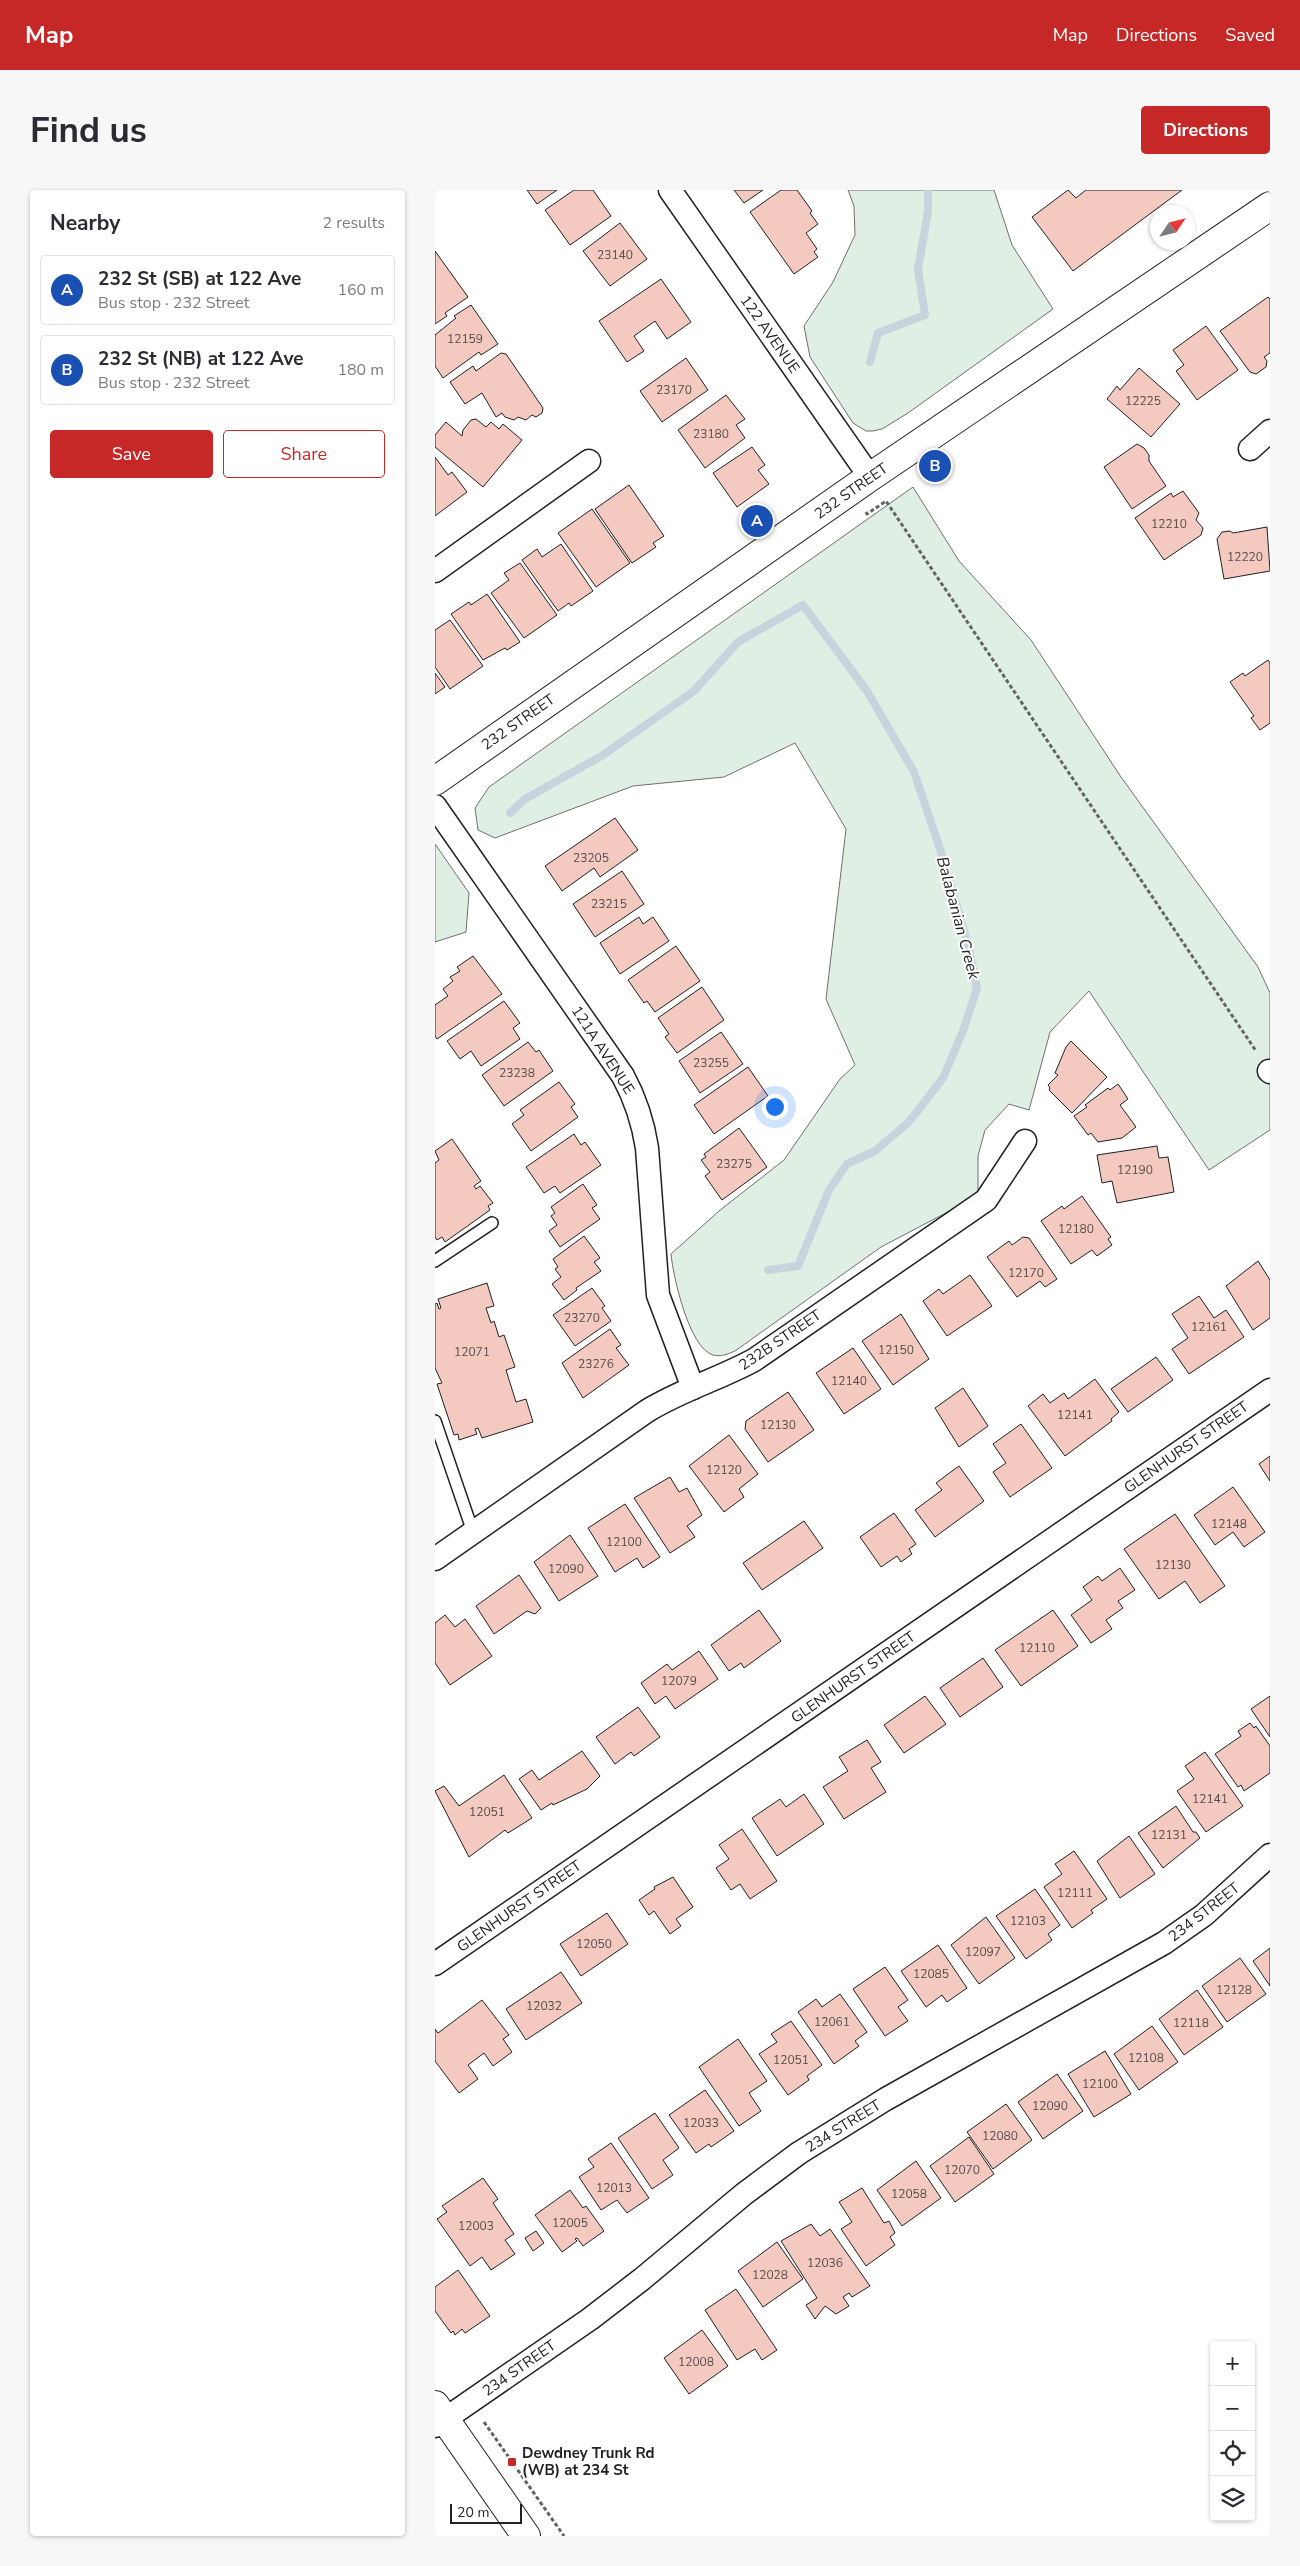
<!DOCTYPE html>
<html lang="en">
<head>
<meta charset="utf-8">
<style>
	:root { --surface:#fff; --page:#f7f7f7; --text:#2b2b33; --muted:#7c7c81; --line:#e1e1e2; --accent:#c62828 }
	body { margin:0; font-family:"Nunito Sans",sans-serif; background:var(--page); color:var(--text) }
	.controls { position:absolute; right:15px; bottom:15px; display:grid; overflow:hidden; border-radius:5px; box-shadow:0 1px 4px #0004 }
	.controls button { width:45px; height:45px; display:grid; place-items:center; padding:0; border:0; border-bottom:1px solid var(--line); background:var(--surface); color:var(--text); font:25px sans-serif }
	.compass { position:absolute; left:715px; top:15px; width:45px; height:45px; border-radius:50%; background:var(--surface); box-shadow:0 1px 4px #0004; rotate:55deg }
	.scale { position:absolute; left:15px; bottom:12px; width:72px; box-sizing:border-box; padding-left:5px; border:2px solid #222; border-top:0; font-size:14px; line-height:18px; white-space:nowrap; color:#222; -webkit-text-stroke:4px #fff; paint-order:stroke }
	.you { position:absolute; left:339px; top:916px; width:18px; height:18px; margin:-12px; border:4px solid #fff; border-radius:50%; background:#1a73e8; box-shadow:0 0 0 8px #1a73e833 }
	.badge { display:grid; place-items:center; width:32px; height:32px; border-radius:50%; background:var(--accent); color:#fff; font-size:16px; font-weight:700 }
	.pin { position:absolute; translate:-50% -50%; border:2px solid #fff; box-shadow:0 1px 5px #0006 }
	.list { margin:0; padding:0; list-style:none }
	h2 { display:flex; justify-content:space-between; align-items:center; height:65px; margin:0; padding:0 20px; font-size:21px }
	h2 small { font-size:16px; font-weight:400; color:var(--muted) }
	.list li { display:grid; grid-template-columns:32px 1fr auto; gap:15px; align-items:center; box-sizing:border-box; height:70px; margin:0 10px 10px; padding:0 10px; border:1px solid var(--line); border-radius:5px }
	.list b { display:block; font-size:19px; white-space:nowrap }
	.list p { margin:0; font-size:16px; white-space:nowrap; color:var(--muted) }
	.list em { font-size:16px; font-style:normal; color:var(--muted) }
	.actions { display:flex; gap:10px; padding:15px 20px }
	.actions a { flex:1; padding:11px 0; border:1px solid var(--accent); border-radius:5px; text-align:center; font-size:18px; color:var(--accent) }
	.actions .main { background:var(--accent); color:#fff }
	.icon { flex:none; width:28px; height:28px; fill:none; stroke:currentColor; stroke-width:2; stroke-linecap:round; stroke-linejoin:round }
	.map { position:relative; flex:none; width:835px; height:2346px; overflow:hidden; border-radius:5px }
	header { display:flex; align-items:center; gap:30px; box-sizing:border-box; height:70px; padding:0 25px; background:var(--accent); color:#fff }
	header strong { font-size:24px }
	nav { display:flex; gap:28px; margin-inline-start:auto; font-size:18px }
	.intro { display:flex; align-items:center; justify-content:space-between; box-sizing:border-box; height:120px; padding:0 30px }
	h1 { margin:0; font-size:35px }
	.button { padding:12px 22px; border-radius:5px; background:var(--accent); color:#fff; font-size:18px; font-weight:700 }
	main { display:flex; gap:30px; padding:0 30px }
	aside { flex:1; background:var(--surface); border-radius:5px; box-shadow:0 1px 4px #0004 }
	.map>svg:first-child { display:block }
</style>
</head>
<body>
<header>
<strong>Map</strong>
<nav><a>Map</a><a>Directions</a><a>Saved</a></nav>
</header>
<div class="intro"><h1>Find us</h1><a class="button">Directions</a></div>
<main>
<aside>
<h2>Nearby<small>2 results</small></h2>
<ul class="list">
<li><span class="badge" style="background:#1a4fb4">A</span><div><b>232 St (SB) at 122 Ave</b><p>Bus stop · 232 Street</p></div><em>160 m</em></li>
<li><span class="badge" style="background:#1a4fb4">B</span><div><b>232 St (NB) at 122 Ave</b><p>Bus stop · 232 Street</p></div><em>180 m</em></li>
</ul>
<div class="actions"><a class="main">Save</a><a>Share</a></div>
</aside>
<div class="map">
<svg width="835" height="2346" viewBox="0 0 835 2346">
	<rect width="100%" height="100%" fill="#fff"/>
	<g fill="#e0efe3" stroke="#6f6f6f">
		<polygon points="413,0 559,0 577,55 618,119 473,223 447,239 438,241 431,241 418,233 375,167 369,136 398,92 420,45 419,16"/>
		<path d="M478 297 524 371 596 450 686 587 823 777 835 803V940L774 980 654 801 615 842 594 920 574 914 550 940 543 966V1006L446 1057 300 1161C293 1164 286 1167 278 1165 254 1158 238 1086 236 1064L284 1021 349 970 405 889 420 875 391 809 411 639 360 553 289 587 198 596 60 648 43 640 40 618 54 597Z"/>
		<polygon points="0,654 34,703 31,742 0,752"/>
	</g>
	<g fill="none" stroke-linecap="round" stroke-linejoin="round">
		<g stroke="#c7d3dd" stroke-width="8">
			<polyline points="435,172 443,143 490,125 483,79 493,21 493,0"/>
			<polyline points="75,623 90,609 168,565 259,501 303,452 368,415 432,501 479,582 507,665 533,754 542,798 528,841 508,888 474,932 440,961 412,974 394,1000 363,1076 333,1080"/>
		</g>
	</g>
	<g fill="#f3c9c0" stroke="#222">
		<polygon points="92,0 122,0 102,14"/>
		<polygon points="139,0 158,0 176,26 135,55 110,20"/>
		<polygon points="299,0 328,0 309,13"/>
		<polygon points="346,0 362,0 377,21 375,23 383,34 371,43 382,59 379,62 383,67 359,84 315,22"/>
		<polygon points="633,0 641,8 651,0 747,0 638,81 597,27"/>
		<polygon points="185,33 212,69 175,96 148,61"/>
		<polygon points="0,61 33,107 10,123 12,126 0,134"/>
		<polygon points="226,89 256,132 232,149 220,131 199,146 209,161 192,172 164,131"/>
		<polygon points="833,107 835,109 835,163 829,167 832,171 831,177 821,184 815,182 785,141"/>
		<polygon points="36,115 63,154 46,165 44,162 8,188 0,176 0,145 21,128 19,126"/>
		<polygon points="771,136 803,180 762,210 741,181 749,175 738,160"/>
		<polygon points="66,163 71,164 108,218 107,223 101,227 97,225 91,230 83,227 79,230 70,227 67,223 61,227 47,203 30,214 15,192 38,176 41,181"/>
		<polygon points="251,168 273,200 227,232 205,201"/>
		<polygon points="704,178 745,214 716,247 672,209 682,196 685,200"/>
		<polygon points="291,205 310,229 301,235 310,248 270,278 243,240"/>
		<polygon points="41,229 51,237 56,232 64,239 68,234 87,250 48,297 0,257 0,245 11,232 27,246 28,240 36,230"/>
		<polygon points="702,254 709,258 714,265 714,271 731,296 697,319 669,277"/>
		<polygon points="317,257 330,275 323,280 334,294 302,317 278,283"/>
		<polygon points="0,267 13,285 17,282 32,302 0,326"/>
		<polygon points="194,295 229,346 218,353 221,357 197,373 160,319"/>
		<polygon points="748,301 764,323 761,330 768,338 766,345 729,370 700,328 736,303 738,307"/>
		<polygon points="157,319 195,373 161,397 123,343"/>
		<polygon points="832,337 835,381 789,389 782,349 787,342 795,341 798,343"/>
		<polygon points="126,354 158,401 136,416 134,413 123,421 87,370 102,359 107,367"/>
		<polygon points="85,373 122,425 89,448 56,403 74,390 69,383"/>
		<polygon points="52,404 85,452 72,460 70,458 48,470 16,424 34,412 36,415"/>
		<polygon points="15,430 48,476 15,499 0,477 0,440"/>
		<polygon points="833,470 835,473 835,533 825,540 816,528 819,526 795,492 808,483 810,486"/>
		<polygon points="0,483 10,497 0,504"/>
		<polygon points="180,628 203,660 165,687 159,678 127,701 110,676"/>
		<polygon points="187,681 209,714 160,747 138,714"/>
		<polygon points="204,727 208,734 218,727 234,751 185,784 165,753"/>
		<polygon points="241,756 265,791 220,822 212,811 209,813 193,790"/>
		<polygon points="38,766 67,804 2,849 0,846 0,815 13,806 8,799 18,791 15,787 25,781 22,777"/>
		<polygon points="267,797 289,830 242,863 230,847 234,844 223,828"/>
		<polygon points="69,811 85,833 78,838 85,849 46,876 36,861 25,869 12,851"/>
		<polygon points="286,842 308,874 265,903 244,871"/>
		<polygon points="636,851 672,887 637,923 614,900 615,898 613,895 623,885 620,883 631,857"/>
		<polygon points="93,852 101,862 104,860 118,881 69,916 47,885"/>
		<polygon points="313,877 333,906 279,944 259,915"/>
		<polygon points="124,892 140,914 136,917 143,927 96,961 77,934 89,925 85,920"/>
		<polygon points="683,894 693,909 685,915 701,937 687,948 663,952 656,943 653,945 639,926 652,917 650,915 673,898 675,900"/>
		<polygon points="304,938 332,977 287,1010 270,986 275,982 266,970 271,967 269,964"/>
		<polygon points="139,944 146,955 150,952 166,975 125,1003 120,996 109,1003 91,977"/>
		<polygon points="17,949 46,991 39,996 41,999 45,996 58,1013 53,1016 55,1020 10,1052 7,1047 2,1050 0,1047 0,973 4,970 0,961"/>
		<polygon points="722,956 724,968 733,967 739,1002 682,1013 677,991 667,993 662,965"/>
		<polygon points="148,994 162,1015 157,1018 165,1029 125,1057 114,1041 122,1035 116,1026 120,1023 116,1017"/>
		<polygon points="647,1006 676,1047 673,1049 677,1055 662,1066 657,1060 636,1074 606,1031 627,1016 629,1019"/>
		<polygon points="149,1046 165,1068 159,1072 166,1081 141,1098 142,1100 129,1110 117,1094 126,1087 120,1079 123,1077 118,1069"/>
		<polygon points="588,1047 594,1048 622,1089 610,1097 605,1091 582,1107 552,1067 574,1051 577,1055"/>
		<polygon points="823,1071 835,1090 835,1128 818,1140 791,1096"/>
		<polygon points="535,1085 557,1116 512,1146 488,1111 504,1099 508,1104"/>
		<polygon points="52,1093 59,1116 51,1118 56,1133 59,1131 64,1147 69,1145 80,1177 71,1180 81,1212 91,1209 98,1232 47,1248 43,1238 40,1239 42,1244 24,1250 23,1244 19,1245 2,1194 7,1193 0,1178 0,1114 2,1113 4,1119 6,1118 3,1109"/>
		<polygon points="157,1098 170,1116 167,1118 176,1131 140,1156 118,1125"/>
		<polygon points="764,1106 779,1128 791,1120 809,1147 754,1184 737,1159 753,1148 737,1124"/>
		<polygon points="466,1124 494,1169 458,1195 427,1151"/>
		<polygon points="175,1139 186,1155 181,1158 194,1175 148,1208 127,1173"/>
		<polygon points="418,1158 446,1199 409,1224 381,1183"/>
		<polygon points="721,1167 738,1190 693,1222 676,1199"/>
		<polygon points="660,1189 684,1222 676,1229 677,1231 630,1266 593,1216 608,1204 615,1213 629,1203 633,1209"/>
		<polygon points="528,1198 553,1236 524,1257 500,1218"/>
		<polygon points="353,1202 379,1240 333,1272 310,1239 311,1231"/>
		<polygon points="586,1234 617,1278 575,1307 558,1282 571,1273 558,1254"/>
		<polygon points="294,1245 323,1284 304,1299 309,1307 289,1322 254,1276"/>
		<polygon points="835,1266 835,1291 824,1274"/>
		<polygon points="524,1276 549,1311 500,1347 480,1320 507,1300 501,1293"/>
		<polygon points="235,1287 244,1302 252,1298 267,1325 252,1336 260,1347 235,1363 199,1308"/>
		<polygon points="798,1297 830,1342 809,1357 798,1342 780,1355 759,1325"/>
		<polygon points="190,1314 225,1367 208,1378 202,1368 180,1382 153,1338"/>
		<polygon points="459,1323 481,1354 474,1359 477,1364 466,1372 462,1366 446,1377 425,1347"/>
		<polygon points="740,1324 790,1396 765,1413 750,1391 724,1409 689,1359"/>
		<polygon points="369,1331 388,1358 327,1400 308,1373"/>
		<polygon points="135,1345 163,1386 124,1411 99,1372"/>
		<polygon points="685,1378 700,1400 683,1411 688,1418 671,1430 677,1439 656,1453 636,1425 657,1410 648,1397 663,1386 667,1391"/>
		<polygon points="84,1385 106,1418 100,1424 92,1421 59,1444 41,1416"/>
		<polygon points="324,1420 346,1451 309,1478 306,1473 294,1481 276,1455"/>
		<polygon points="618,1420 643,1456 586,1496 560,1460"/>
		<polygon points="10,1425 20,1437 30,1429 57,1466 15,1495 0,1473 0,1433"/>
		<polygon points="264,1461 283,1489 240,1519 231,1506 220,1514 206,1493 232,1474 237,1480"/>
		<polygon points="548,1468 568,1497 525,1527 505,1498"/>
		<polygon points="490,1506 511,1534 469,1563 449,1535"/>
		<polygon points="835,1506 835,1547 816,1519"/>
		<polygon points="203,1517 225,1547 199,1566 196,1562 180,1574 161,1547"/>
		<polygon points="815,1533 819,1538 821,1536 835,1556 835,1583 809,1601 806,1595 803,1597 780,1564 806,1546 803,1541"/>
		<polygon points="432,1550 446,1572 436,1578 451,1602 409,1629 388,1597 413,1581 404,1567"/>
		<polygon points="147,1561 165,1586 152,1599 118,1615 117,1613 106,1620 84,1589 97,1580 104,1590"/>
		<polygon points="770,1562 808,1616 771,1642 742,1601 759,1589 750,1576"/>
		<polygon points="69,1585 97,1628 73,1643 70,1640 34,1667 0,1601 9,1596 24,1616"/>
		<polygon points="369,1604 389,1634 342,1666 317,1628 345,1609 351,1617"/>
		<polygon points="741,1616 758,1642 761,1642 765,1648 728,1678 703,1643"/>
		<polygon points="307,1639 342,1691 315,1709 305,1694 296,1700 281,1678 294,1669 284,1655"/>
		<polygon points="694,1646 720,1684 685,1708 662,1671"/>
		<polygon points="639,1661 672,1709 656,1720 658,1723 637,1738 609,1697 627,1684 620,1674"/>
		<polygon points="238,1687 258,1717 241,1729 246,1736 235,1744 219,1721 214,1725 204,1710 220,1699 219,1697"/>
		<polygon points="600,1699 625,1735 613,1744 617,1750 591,1769 561,1726"/>
		<polygon points="172,1723 193,1754 146,1786 125,1754"/>
		<polygon points="551,1727 580,1768 544,1794 516,1755"/>
		<polygon points="503,1755 532,1798 512,1812 507,1805 491,1817 466,1781"/>
		<polygon points="835,1758 835,1796 818,1771"/>
		<polygon points="805,1768 831,1804 792,1832 767,1796"/>
		<polygon points="450,1777 473,1810 463,1817 473,1831 450,1846 418,1799"/>
		<polygon points="126,1782 147,1813 91,1850 71,1819"/>
		<polygon points="762,1800 788,1837 749,1865 724,1829"/>
		<polygon points="405,1804 432,1842 420,1851 424,1856 399,1874 363,1822 381,1809 387,1817"/>
		<polygon points="47,1810 74,1845 68,1849 77,1862 58,1876 49,1863 33,1875 43,1889 24,1903 0,1871 0,1839 3,1843"/>
		<polygon points="356,1831 387,1875 372,1886 374,1890 353,1905 324,1864 342,1852 336,1844"/>
		<polygon points="717,1836 743,1872 704,1900 679,1864"/>
		<polygon points="303,1849 332,1891 314,1903 326,1921 304,1936 264,1877"/>
		<polygon points="670,1861 696,1904 659,1927 633,1884"/>
		<polygon points="622,1884 648,1921 608,1949 583,1912"/>
		<polygon points="270,1900 299,1941 276,1957 274,1954 261,1963 234,1925"/>
		<polygon points="571,1914 597,1950 558,1979 532,1942"/>
		<polygon points="220,1923 244,1958 228,1970 238,1985 217,1999 183,1948"/>
		<polygon points="534,1947 559,1984 520,2012 495,1976"/>
		<polygon points="176,1953 214,2008 192,2023 182,2010 166,2020 144,1987 159,1977 153,1969"/>
		<polygon points="481,1971 506,2008 467,2036 442,2000"/>
		<polygon points="48,1988 63,2009 58,2013 79,2044 70,2050 80,2064 56,2080 47,2067 35,2076 2,2029 12,2022 7,2016"/>
		<polygon points="427,1998 449,2033 454,2031 460,2043 455,2047 460,2055 431,2076 406,2039 417,2032 404,2012"/>
		<polygon points="135,2000 148,2018 151,2016 169,2041 148,2056 142,2048 140,2049 142,2051 127,2062 100,2025"/>
		<polygon points="376,2034 385,2046 395,2039 435,2096 417,2107 414,2103 408,2107 414,2116 401,2124 390,2116 380,2129 371,2115 382,2108 346,2051"/>
		<polygon points="101,2041 109,2053 98,2061 90,2048"/>
		<polygon points="342,2052 368,2089 328,2117 303,2081"/>
		<polygon points="23,2080 55,2126 30,2143 27,2139 20,2145 18,2141 16,2143 0,2121 0,2097"/>
		<polygon points="301,2099 342,2160 327,2170 320,2159 302,2170 270,2120"/>
		<polygon points="267,2140 293,2176 254,2204 229,2168"/>
	</g>
	<g fill="none" stroke-linecap="round" stroke-linejoin="round">
		<defs>
			<g id="lane">
				<polyline points="0,1071 57,1033"/>
				<polyline points="0,1231 38,1342"/>
			</g>
			<g id="street">
				<polyline points="235,0 435,287"/>
				<polyline points="815,259 835,241"/>
				<polyline points="0,381 154,271"/>
				<path d="M0 616 188 886C201 910 208 932 212 958L223 1105 258 1198"/>
				<polyline points="834,881 835,882"/>
				<path d="M0 1369 212 1221C246 1200 284 1189 319 1170L551 1010 590 951"/>
				<polyline points="0,1774 835,1200"/>
				<polyline points="0,2236 155,2129 207,2089 309,2004 364,1963 451,1909 729,1753 769,1725 835,1665"/>
			</g>
			<g id="secondary">
				<polyline points="0,591 435,287 835,16"/>
				<polyline points="0,2215 91,2346"/>
			</g>
		</defs>
		<use href="#lane" stroke="#222" stroke-width="14"/>
		<use href="#street" stroke="#222" stroke-width="25"/>
		<use href="#secondary" stroke="#222" stroke-width="30"/>
		<g stroke="#646464" stroke-width="3" stroke-dasharray="4 2.5" stroke-linecap="butt">
			<polyline points="431,322 432,324 451,311 821,861"/>
			<polyline points="49,2232 129,2346"/>
		</g>
		<use href="#lane" stroke="#fff" stroke-width="11"/>
		<use href="#street" stroke="#fff" stroke-width="22"/>
		<use href="#secondary" stroke="#fff" stroke-width="28"/>
	</g>
	<rect fill="#c62828" stroke="#fff" stroke-width="2" x="72" y="2267" width="10" height="10" rx="2.5"/>
	<g text-anchor="middle" dominant-baseline="central" stroke-width="4" stroke-linejoin="round" paint-order="stroke">
		<g font-size="12" fill="#564c4a">
			<text x="180" y="65">23140</text>
			<text x="30" y="149">12159</text>
			<text x="239" y="200">23170</text>
			<text x="708" y="211">12225</text>
			<text x="276" y="244">23180</text>
			<text x="734" y="334">12210</text>
			<text x="810" y="367">12220</text>
			<text x="156" y="668">23205</text>
			<text x="174" y="714">23215</text>
			<text x="276" y="873">23255</text>
			<text x="82" y="883">23238</text>
			<text x="299" y="974">23275</text>
			<text x="700" y="980">12190</text>
			<text x="641" y="1039">12180</text>
			<text x="591" y="1083">12170</text>
			<text x="147" y="1128">23270</text>
			<text x="774" y="1137">12161</text>
			<text x="461" y="1160">12150</text>
			<text x="37" y="1162">12071</text>
			<text x="161" y="1174">23276</text>
			<text x="414" y="1191">12140</text>
			<text x="640" y="1225">12141</text>
			<text x="343" y="1235">12130</text>
			<text x="289" y="1280">12120</text>
			<text x="794" y="1334">12148</text>
			<text x="189" y="1352">12100</text>
			<text x="738" y="1375">12130</text>
			<text x="131" y="1379">12090</text>
			<text x="602" y="1458">12110</text>
			<text x="244" y="1491">12079</text>
			<text x="775" y="1609">12141</text>
			<text x="52" y="1622">12051</text>
			<text x="734" y="1645">12131</text>
			<text x="640" y="1703">12111</text>
			<text x="593" y="1731">12103</text>
			<text x="159" y="1754">12050</text>
			<text x="548" y="1762">12097</text>
			<text x="496" y="1784">12085</text>
			<text x="799" y="1800">12128</text>
			<text x="109" y="1816">12032</text>
			<text x="397" y="1832">12061</text>
			<text x="756" y="1833">12118</text>
			<text x="711" y="1868">12108</text>
			<text x="356" y="1870">12051</text>
			<text x="665" y="1894">12100</text>
			<text x="615" y="1916">12090</text>
			<text x="266" y="1933">12033</text>
			<text x="565" y="1946">12080</text>
			<text x="527" y="1980">12070</text>
			<text x="179" y="1998">12013</text>
			<text x="474" y="2004">12058</text>
			<text x="135" y="2033">12005</text>
			<text x="41" y="2036">12003</text>
			<text x="390" y="2073">12036</text>
			<text x="335" y="2085">12028</text>
			<text x="261" y="2172">12008</text>
		</g>
		<g font-size="15" fill="#222" stroke="#fff">
			<text transform="translate(335 144) rotate(55)">122 AVENUE</text>
			<text transform="translate(416 301) rotate(-35)">232 STREET</text>
			<text transform="translate(83 532) rotate(-35)">232 STREET</text>
			<text transform="translate(168 860) rotate(57)">121A AVENUE</text>
			<text transform="translate(345 1150) rotate(-34)">232B STREET</text>
			<text transform="translate(751 1257) rotate(-35)">GLENHURST STREET</text>
			<text transform="translate(418 1487) rotate(-35)">GLENHURST STREET</text>
			<text transform="translate(84 1716) rotate(-35)">GLENHURST STREET</text>
			<text transform="translate(769 1722) rotate(-38)">234 STREET</text>
			<text transform="translate(408 1936) rotate(-32)">234 STREET</text>
			<text transform="translate(84 2178) rotate(-35)">234 STREET</text>
		</g>
		<g font-size="15" font-weight="bold" fill="#222" stroke="#fff" text-anchor="start">
			<text x="87" y="2263">Dewdney Trunk Rd<tspan x="87" dy="17">(WB) at 234 St</tspan></text>
		</g>
		<g font-size="16" font-style="italic" fill="#222" stroke="#fff">
			<text transform="translate(523 728) rotate(75)">Balabanian Creek</text>
		</g>
	</g>
</svg>
<div class="controls">
<button>+</button>
<button>−</button>
<button><svg class="icon" aria-label="locate" viewBox="0 0 24 24"><circle cx="12" cy="12" r="6"/><path d="M12 2v4M12 18v4M2 12h4M18 12h4"/></svg></button>
<button><svg class="icon" aria-label="layers" viewBox="0 0 24 24"><path d="M12 4l9 5-9 5-9-5zM3 14l9 5 9-5"/></svg></button>
</div>
<svg class="compass" viewBox="-18 -18 36 36"><path d="M0-13l5 13h-10z" fill="#e53935"/><path d="M0 13l5-13h-10z" fill="#7c7c81"/></svg>
<div class="scale">20 m</div>
<div class="you"></div>
<div class="pin badge" style="left:322px;top:331px;background:#1a4fb4">A</div>
<div class="pin badge" style="left:500px;top:276px;background:#1a4fb4">B</div>
</div>
</main>
</body>
</html>
